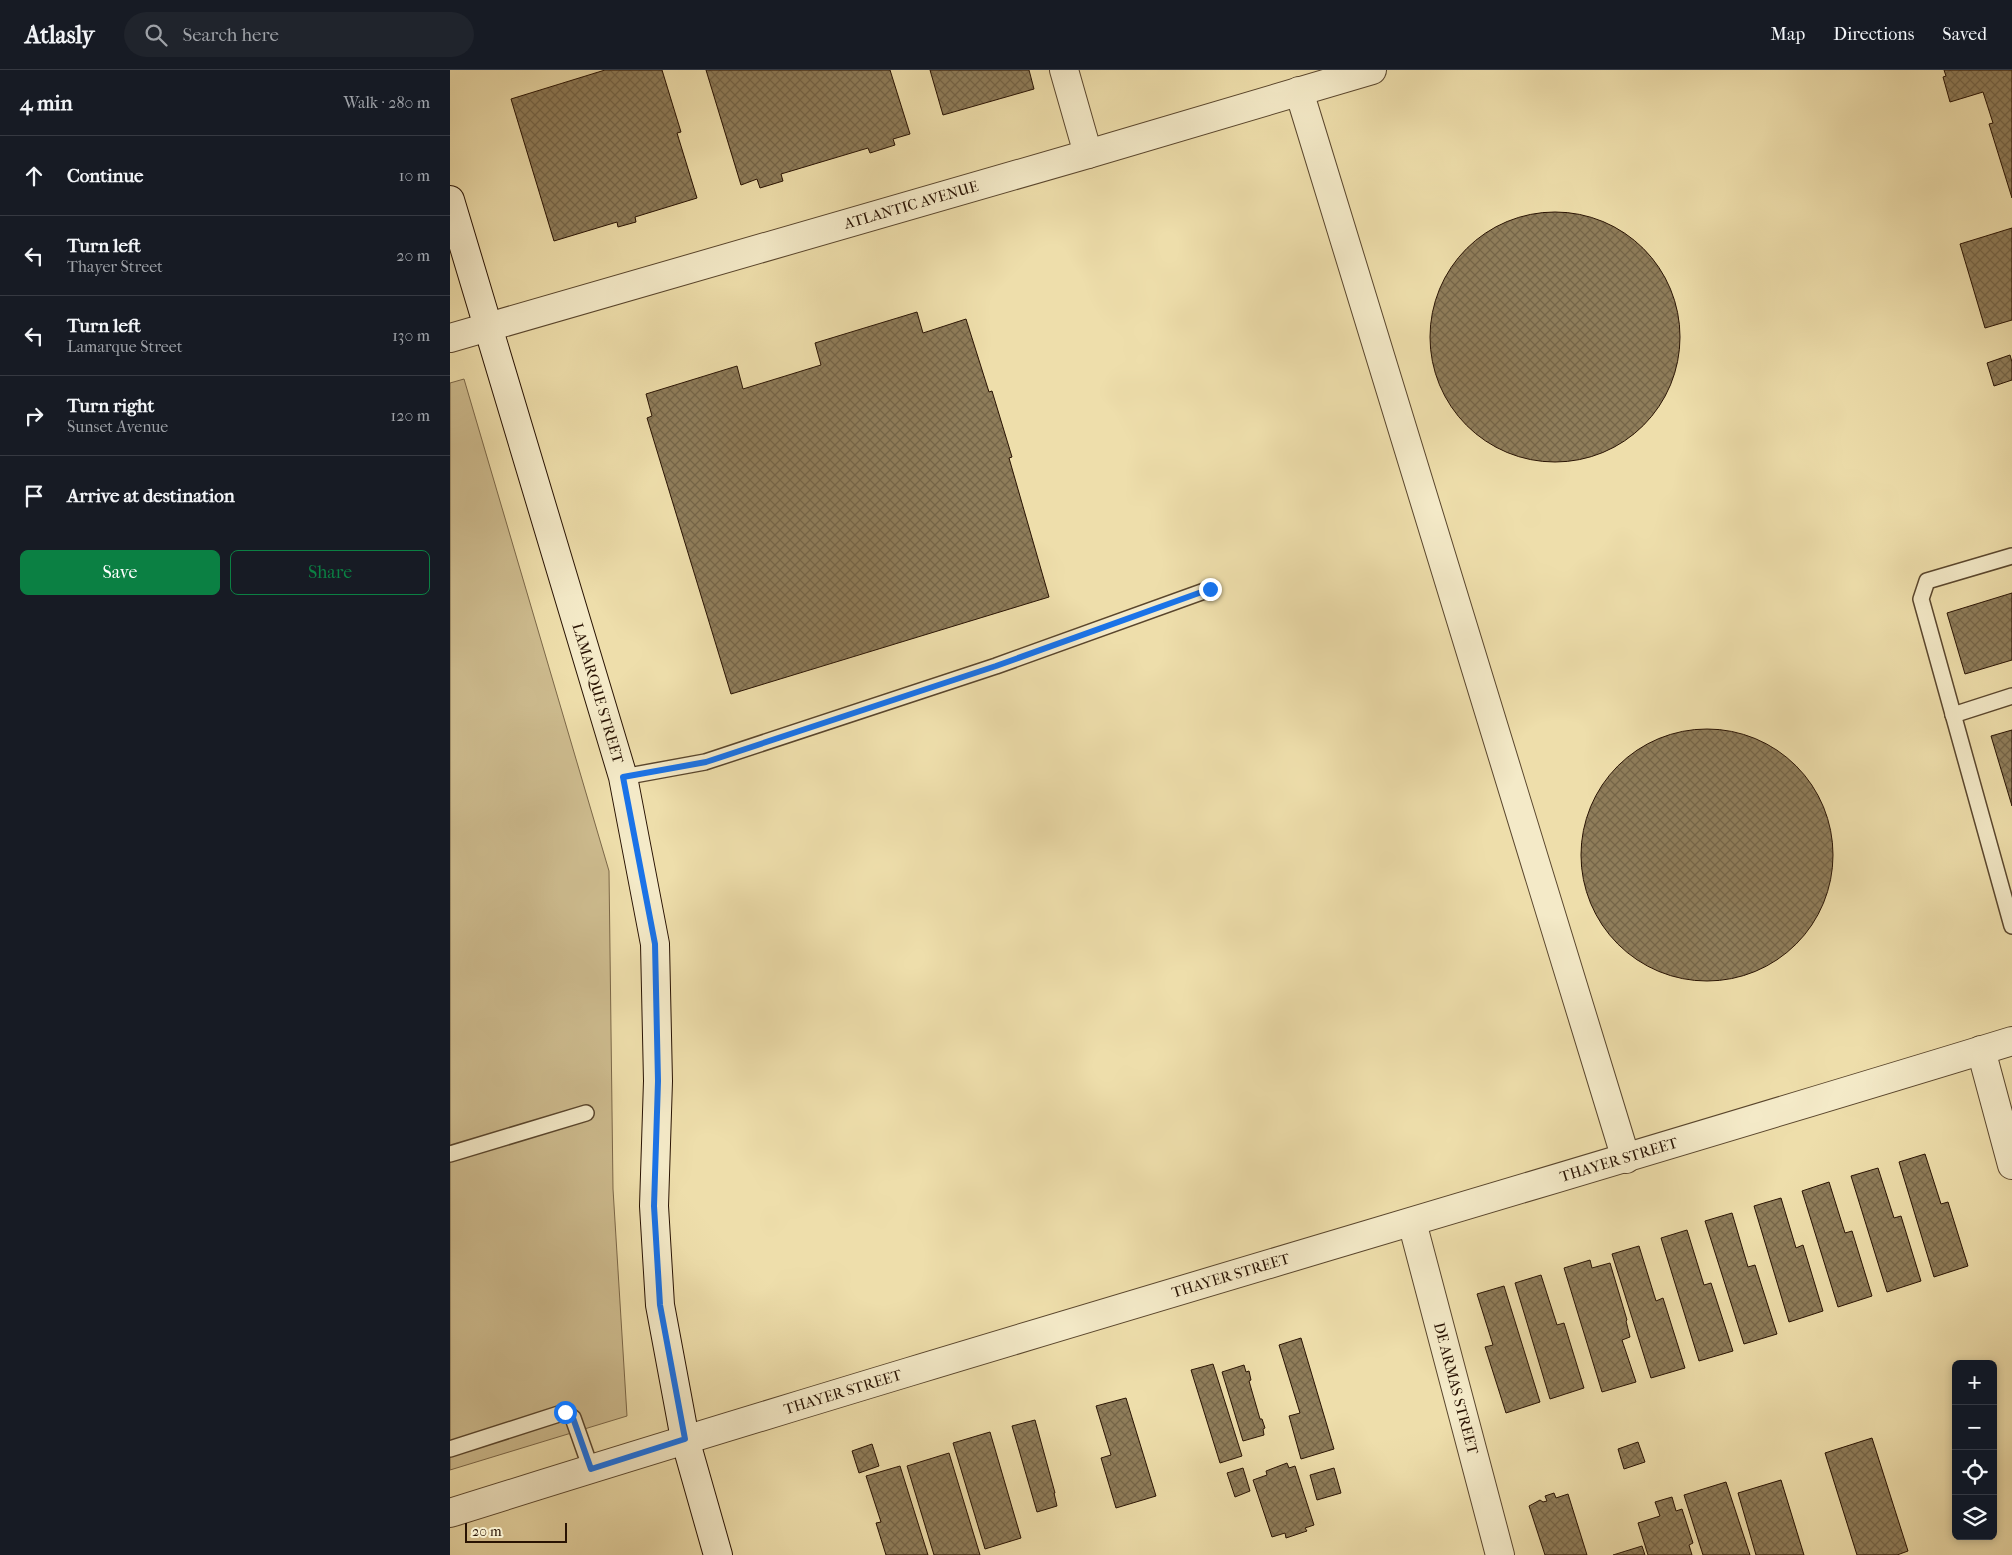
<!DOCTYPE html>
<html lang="en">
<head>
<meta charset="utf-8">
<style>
	:root { --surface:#171b24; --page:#20242c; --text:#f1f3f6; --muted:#9ea1a6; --line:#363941; --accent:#0b8043 }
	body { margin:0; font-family:"IM FELL French Canon",serif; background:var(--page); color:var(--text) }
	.controls { position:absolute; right:15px; bottom:15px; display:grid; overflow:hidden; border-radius:8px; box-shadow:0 2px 8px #0003 }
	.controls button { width:45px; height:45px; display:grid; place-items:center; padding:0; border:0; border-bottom:1px solid var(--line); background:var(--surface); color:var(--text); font:25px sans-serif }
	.scale { position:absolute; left:15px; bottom:12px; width:102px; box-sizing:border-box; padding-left:5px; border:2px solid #291303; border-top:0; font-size:14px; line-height:18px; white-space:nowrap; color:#291303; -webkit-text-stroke:4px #f4eac8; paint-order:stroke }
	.stop { position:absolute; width:15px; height:15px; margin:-11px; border:4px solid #1a73e8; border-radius:50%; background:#fff }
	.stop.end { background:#1a73e8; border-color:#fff; box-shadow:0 1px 5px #0008 }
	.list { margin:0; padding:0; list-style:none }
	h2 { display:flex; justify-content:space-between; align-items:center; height:65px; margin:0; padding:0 20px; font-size:21px }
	h2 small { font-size:16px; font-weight:400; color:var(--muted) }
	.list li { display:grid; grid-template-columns:32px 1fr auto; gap:15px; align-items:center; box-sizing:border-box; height:80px; padding:0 20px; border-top:1px solid var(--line) }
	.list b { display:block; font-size:19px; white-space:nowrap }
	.list p { margin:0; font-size:16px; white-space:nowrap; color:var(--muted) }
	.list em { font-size:16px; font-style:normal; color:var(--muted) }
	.actions { display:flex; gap:10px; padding:15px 20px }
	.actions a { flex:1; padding:11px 0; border:1px solid var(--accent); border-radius:8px; text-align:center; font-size:18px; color:var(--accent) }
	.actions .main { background:var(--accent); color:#fff }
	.icon { flex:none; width:28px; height:28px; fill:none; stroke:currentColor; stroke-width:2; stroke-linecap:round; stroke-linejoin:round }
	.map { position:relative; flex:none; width:1562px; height:1485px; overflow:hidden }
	header { display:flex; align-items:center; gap:30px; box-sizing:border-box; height:70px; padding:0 25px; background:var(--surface); border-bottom:1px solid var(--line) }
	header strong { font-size:24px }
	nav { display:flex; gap:28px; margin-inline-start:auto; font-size:18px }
	.search { width:350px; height:45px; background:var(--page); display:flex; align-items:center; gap:12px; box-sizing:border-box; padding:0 18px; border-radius:28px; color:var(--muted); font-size:19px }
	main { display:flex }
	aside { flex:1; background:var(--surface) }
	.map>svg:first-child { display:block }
</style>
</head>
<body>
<header>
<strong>Atlasly</strong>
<div class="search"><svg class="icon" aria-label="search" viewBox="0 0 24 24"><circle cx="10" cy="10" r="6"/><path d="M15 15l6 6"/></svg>Search here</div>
<nav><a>Map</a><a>Directions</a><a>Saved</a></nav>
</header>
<main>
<aside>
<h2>4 min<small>Walk · 280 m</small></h2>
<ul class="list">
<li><svg class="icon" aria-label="ahead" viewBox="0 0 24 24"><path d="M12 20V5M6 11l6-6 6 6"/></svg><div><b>Continue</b></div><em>10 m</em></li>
<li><svg class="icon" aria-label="left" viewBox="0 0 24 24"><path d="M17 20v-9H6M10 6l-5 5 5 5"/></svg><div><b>Turn left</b><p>Thayer Street</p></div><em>20 m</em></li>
<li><svg class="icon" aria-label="left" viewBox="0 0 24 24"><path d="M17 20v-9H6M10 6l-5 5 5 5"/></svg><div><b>Turn left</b><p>Lamarque Street</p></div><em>130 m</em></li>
<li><svg class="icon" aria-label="right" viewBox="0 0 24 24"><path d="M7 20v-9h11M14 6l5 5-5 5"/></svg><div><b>Turn right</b><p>Sunset Avenue</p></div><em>120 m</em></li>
<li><svg class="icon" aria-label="arrive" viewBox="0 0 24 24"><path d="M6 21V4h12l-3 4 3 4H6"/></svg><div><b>Arrive at destination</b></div></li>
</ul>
<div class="actions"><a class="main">Save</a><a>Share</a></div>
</aside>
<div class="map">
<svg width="1562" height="1485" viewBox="0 0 1562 1485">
	<defs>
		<pattern id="building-cross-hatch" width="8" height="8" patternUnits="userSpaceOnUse" patternTransform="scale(1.25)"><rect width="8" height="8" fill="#8f7d5a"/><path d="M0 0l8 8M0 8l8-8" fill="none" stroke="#756548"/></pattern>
	</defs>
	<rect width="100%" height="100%" fill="#eedeab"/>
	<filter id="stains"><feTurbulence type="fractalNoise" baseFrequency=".004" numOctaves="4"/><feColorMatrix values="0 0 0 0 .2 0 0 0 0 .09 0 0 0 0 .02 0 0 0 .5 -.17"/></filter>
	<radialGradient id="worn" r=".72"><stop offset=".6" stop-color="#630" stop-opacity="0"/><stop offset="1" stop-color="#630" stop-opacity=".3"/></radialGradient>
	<polygon fill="#cdbb8e" stroke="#7b6748" points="14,309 159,801 163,1119 177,1346 0,1400 0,313"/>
	<g fill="url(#building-cross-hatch)" stroke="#291303">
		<polygon points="155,0 212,0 231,62 227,63 247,128 185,147 186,152 168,157 167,152 104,171 61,29"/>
		<polygon points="256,0 440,0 460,64 443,69 445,75 420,83 418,78 331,104 333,111 310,118 307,109 291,115"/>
		<polygon points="480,0 579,0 584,19 493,45"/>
		<polygon points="1494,0 1562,0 1562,128 1539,54 1543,53 1533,22 1500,32 1493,7 1496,6"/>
		<circle cx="1105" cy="267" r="125"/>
		<polygon points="1562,158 1562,250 1535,258 1510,174"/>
		<polygon points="467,242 473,263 516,249 539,322 542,321 562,387 559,388 599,527 281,624 197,348 202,346 196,324 287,296 293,319 371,295 365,273"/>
		<polygon points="1560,285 1562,292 1562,310 1544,316 1537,293"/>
		<polygon points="1562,523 1562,590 1515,604 1497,543"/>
		<circle cx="1257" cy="785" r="126"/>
		<polygon points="1562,660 1562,736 1541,666"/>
		<polygon points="1475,1084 1491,1134 1498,1132 1518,1196 1484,1207 1449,1092"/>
		<polygon points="1428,1098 1444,1148 1451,1146 1471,1211 1437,1222 1401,1106"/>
		<polygon points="1379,1112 1395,1163 1402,1161 1422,1226 1388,1237 1352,1121"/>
		<polygon points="1331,1128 1346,1178 1353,1175 1373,1241 1339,1252 1304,1136"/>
		<polygon points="1282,1143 1298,1197 1305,1195 1327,1264 1294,1274 1255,1151"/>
		<polygon points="1237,1160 1254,1215 1261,1213 1283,1281 1249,1291 1211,1168"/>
		<polygon points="1189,1176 1206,1231 1213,1228 1235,1298 1201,1308 1162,1184"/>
		<polygon points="1140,1190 1142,1198 1160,1193 1177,1250 1176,1251 1180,1267 1172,1270 1186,1312 1152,1322 1114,1198"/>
		<polygon points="1091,1205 1107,1255 1114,1253 1134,1318 1100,1329 1065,1213"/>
		<polygon points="1054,1216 1090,1332 1056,1343 1035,1277 1043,1275 1027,1224"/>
		<polygon points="851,1268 884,1379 851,1389 839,1346 850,1343 829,1275"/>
		<polygon points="763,1294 792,1386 770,1393 741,1300"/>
		<polygon points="794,1295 796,1302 799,1301 801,1310 799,1311 810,1349 812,1349 815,1358 813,1359 814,1365 793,1371 772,1302"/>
		<polygon points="676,1328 706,1426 666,1438 651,1388 661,1385 646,1336"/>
		<polygon points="585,1350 605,1423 604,1423 607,1436 587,1442 562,1356"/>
		<polygon points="540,1362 571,1468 535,1479 503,1373"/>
		<polygon points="1422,1368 1458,1481 1447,1485 1407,1485 1375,1383"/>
		<polygon points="1188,1372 1195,1392 1174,1399 1168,1379"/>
		<polygon points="422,1374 429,1396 409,1403 402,1381"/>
		<polygon points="499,1383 530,1485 484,1485 457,1396"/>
		<polygon points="837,1393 839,1398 845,1396 864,1455 855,1458 857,1461 836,1468 835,1463 822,1467 803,1410 817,1405 816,1401"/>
		<polygon points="450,1396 478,1485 436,1485 426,1453 431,1452 416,1406"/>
		<polygon points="793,1398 800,1421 785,1427 777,1403"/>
		<polygon points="884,1398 891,1423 867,1430 860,1405"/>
		<polygon points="1331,1410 1354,1485 1306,1485 1288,1423"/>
		<polygon points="1276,1412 1300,1485 1253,1485 1234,1425"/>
		<polygon points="1104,1423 1106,1428 1118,1424 1137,1485 1095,1485 1079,1436 1090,1430 1093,1432 1097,1431 1095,1426"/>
		<polygon points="1222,1427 1226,1441 1232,1439 1243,1473 1239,1475 1242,1485 1198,1485 1188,1453 1210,1446 1205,1432"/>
		<polygon points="1192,1476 1195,1485 1163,1485"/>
	</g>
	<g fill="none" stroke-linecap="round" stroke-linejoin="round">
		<defs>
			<g id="lane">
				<polyline points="1562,486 1477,511 1471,529 1562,856"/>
				<polyline points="1503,645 1562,626"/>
				<polyline points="173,707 255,692 546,596 760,519"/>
				<polyline points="0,1084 136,1043"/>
				<polyline points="0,1379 115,1342 123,1348 141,1399"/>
			</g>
			<g id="street">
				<polyline points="614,0 638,84"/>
				<polyline points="849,21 1176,1089"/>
				<path id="s1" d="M0 268 638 84 922 0"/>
				<polyline points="1531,980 1562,1095"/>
				<path id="s2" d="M962 1152 1050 1485"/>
				<path id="s3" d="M0 1443C519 1280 1042 1130 1562 971"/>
			</g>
			<g id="secondary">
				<path id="s4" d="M0 130 173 707 205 874 208 1011 204 1136 210 1235 235 1369 268 1485"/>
			</g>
		</defs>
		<use href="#lane" stroke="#5a462d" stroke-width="18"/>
		<use href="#street" stroke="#5a462d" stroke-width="30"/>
		<use href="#secondary" stroke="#291303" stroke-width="30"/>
		<use href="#lane" stroke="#f4eac8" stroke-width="15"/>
		<use href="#street" stroke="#f4eac8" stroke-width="28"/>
		<use href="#secondary" stroke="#f4eac8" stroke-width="28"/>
	</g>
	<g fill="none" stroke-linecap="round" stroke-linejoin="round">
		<polyline stroke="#1a73e8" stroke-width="6" points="115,1342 123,1348 141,1399 235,1369 210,1235 204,1136 208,1011 205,874 173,707 256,692 546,596 760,519"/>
	</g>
	<g text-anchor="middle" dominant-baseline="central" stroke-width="4.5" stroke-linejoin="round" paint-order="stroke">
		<g font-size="15" fill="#291303" stroke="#f4eac8">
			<text stroke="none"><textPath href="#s1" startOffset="480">ATLANTIC AVENUE</textPath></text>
			<text stroke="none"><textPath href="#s4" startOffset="515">LAMARQUE STREET</textPath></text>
			<text stroke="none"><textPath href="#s3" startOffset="1221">THAYER STREET</textPath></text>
			<text stroke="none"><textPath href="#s3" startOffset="816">THAYER STREET</textPath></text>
			<text stroke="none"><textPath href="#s2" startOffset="172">DE ARMAS STREET</textPath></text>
			<text stroke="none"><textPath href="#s3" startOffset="411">THAYER STREET</textPath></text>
		</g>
	</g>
	<rect width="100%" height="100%" filter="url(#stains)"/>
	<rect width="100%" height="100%" fill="url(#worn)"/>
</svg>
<div class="controls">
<button>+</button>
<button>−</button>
<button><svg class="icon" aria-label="locate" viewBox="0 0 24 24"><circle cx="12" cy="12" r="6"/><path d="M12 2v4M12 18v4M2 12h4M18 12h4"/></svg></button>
<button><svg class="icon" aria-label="layers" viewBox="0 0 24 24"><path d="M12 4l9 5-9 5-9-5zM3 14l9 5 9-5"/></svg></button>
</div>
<div class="scale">20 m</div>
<div class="stop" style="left:115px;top:1342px"></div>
<div class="stop end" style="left:760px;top:519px"></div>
</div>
</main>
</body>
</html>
